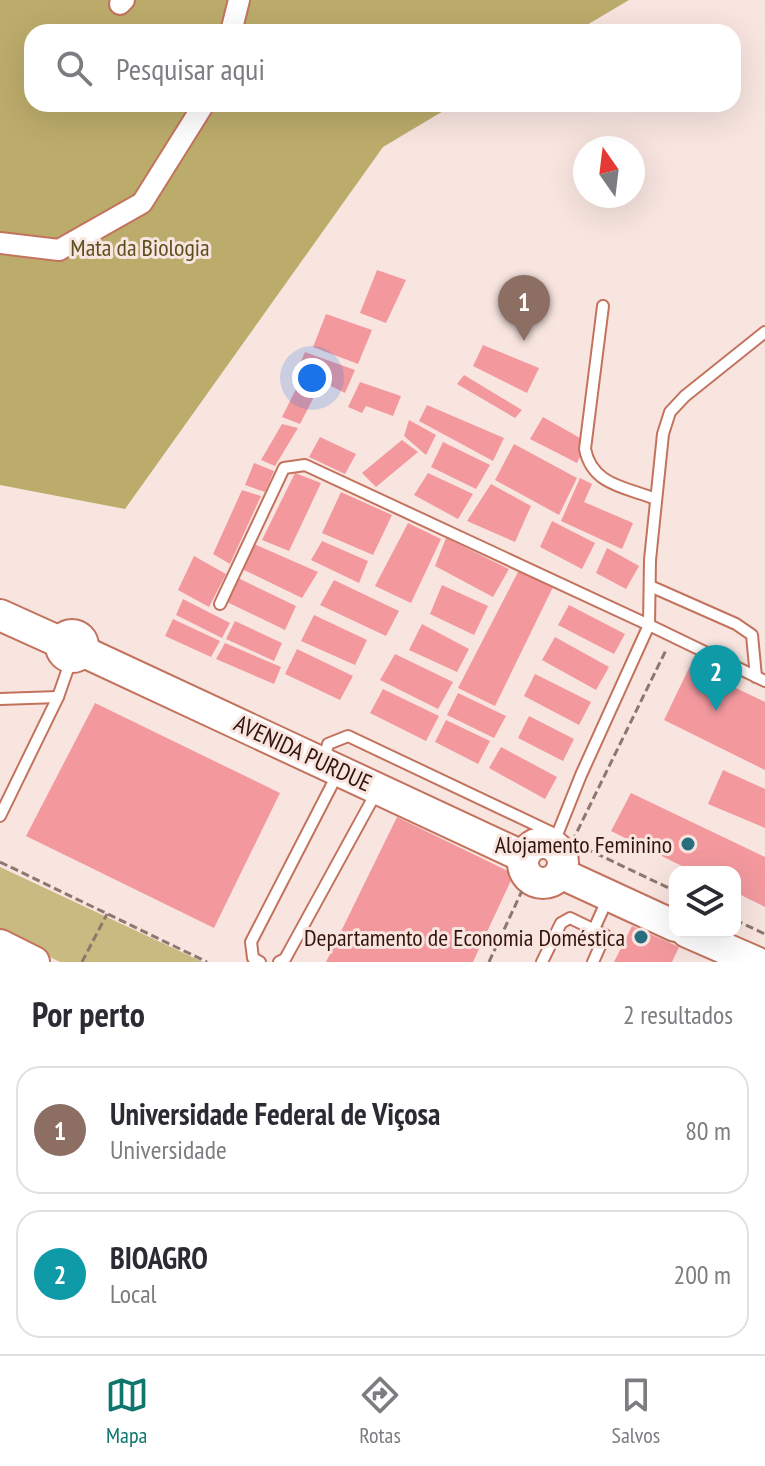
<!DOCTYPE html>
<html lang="pt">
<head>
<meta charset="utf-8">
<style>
	:root { --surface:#fff; --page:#f2f2f3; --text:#2b2b33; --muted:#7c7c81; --line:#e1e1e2; --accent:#0f766e }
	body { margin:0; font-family:"PT Sans Narrow",sans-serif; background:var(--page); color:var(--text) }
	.controls { position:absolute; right:24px; bottom:24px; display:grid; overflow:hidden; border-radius:16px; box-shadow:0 8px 32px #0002 }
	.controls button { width:72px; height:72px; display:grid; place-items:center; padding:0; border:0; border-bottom:2px solid var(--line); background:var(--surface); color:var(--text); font:40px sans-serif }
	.compass { position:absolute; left:573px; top:136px; width:72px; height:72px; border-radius:50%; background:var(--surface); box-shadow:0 8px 32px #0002; rotate:346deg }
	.you { position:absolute; left:312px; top:378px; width:28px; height:28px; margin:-20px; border:6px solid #fff; border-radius:50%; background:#1a73e8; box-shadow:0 0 0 12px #1a73e833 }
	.badge { display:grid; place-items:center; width:52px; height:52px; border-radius:50%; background:var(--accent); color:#fff; font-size:26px; font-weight:700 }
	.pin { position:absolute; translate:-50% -66px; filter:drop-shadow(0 2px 4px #0008) }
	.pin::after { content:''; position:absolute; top:42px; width:28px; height:24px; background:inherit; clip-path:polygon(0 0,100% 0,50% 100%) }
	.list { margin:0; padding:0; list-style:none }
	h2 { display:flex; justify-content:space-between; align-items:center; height:104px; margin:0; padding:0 32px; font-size:34px }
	h2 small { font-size:26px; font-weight:400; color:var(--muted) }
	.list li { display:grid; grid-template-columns:52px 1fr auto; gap:24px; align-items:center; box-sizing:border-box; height:128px; margin:0 16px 16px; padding:0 16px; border:2px solid var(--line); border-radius:24px }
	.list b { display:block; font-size:30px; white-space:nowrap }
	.list p { margin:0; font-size:26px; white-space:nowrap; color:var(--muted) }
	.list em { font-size:26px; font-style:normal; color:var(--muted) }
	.icon { flex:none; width:44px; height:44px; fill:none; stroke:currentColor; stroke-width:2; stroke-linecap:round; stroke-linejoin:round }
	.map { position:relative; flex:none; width:765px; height:962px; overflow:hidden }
	.search { position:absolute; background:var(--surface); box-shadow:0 8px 32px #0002; left:24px; right:24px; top:24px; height:88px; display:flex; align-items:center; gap:20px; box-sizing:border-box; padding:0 28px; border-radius:24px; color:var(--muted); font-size:30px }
	.sheet { height:392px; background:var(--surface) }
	nav { display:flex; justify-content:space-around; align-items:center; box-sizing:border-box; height:112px; border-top:2px solid var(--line); background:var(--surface); font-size:22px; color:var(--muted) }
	nav a { display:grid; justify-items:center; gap:4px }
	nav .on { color:var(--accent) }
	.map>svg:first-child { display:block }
</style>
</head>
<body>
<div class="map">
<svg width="765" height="962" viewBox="0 0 765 962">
	<rect width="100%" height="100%" fill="#f8e5e0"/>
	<polygon fill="#c8ba81" points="0,867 203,962 60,962 0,932"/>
	<polygon fill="#bcac6b" points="0,0 629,0 575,32 32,32 32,104 455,104 383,147 125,509 0,485"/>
	<g fill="#f3999e">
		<polygon points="377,270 406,280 386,323 360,313"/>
		<polygon points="326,314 372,330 358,364 313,347"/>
		<polygon points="483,345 539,368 527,393 473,366"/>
		<polygon points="305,352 355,370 345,393 311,376 306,386 292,381"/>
		<polygon points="464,375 522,410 515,418 457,384"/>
		<polygon points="360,382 401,396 393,416 366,406 362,413 348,407"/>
		<polygon points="297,387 317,391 300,424 282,417"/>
		<polygon points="427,405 504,438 493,461 419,421"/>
		<polygon points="543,417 587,442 577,463 530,439"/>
		<polygon points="409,420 436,435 426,455 404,436"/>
		<polygon points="282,424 298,428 275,466 261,460"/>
		<polygon points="320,437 356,454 345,474 309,457"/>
		<polygon points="402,440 418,452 376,487 362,473"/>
		<polygon points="443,442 490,465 476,489 431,467"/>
		<polygon points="514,444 577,478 559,515 495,480"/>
		<polygon points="254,463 274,471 265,492 245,485"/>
		<polygon points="295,473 321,483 289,551 262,540"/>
		<polygon points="428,473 473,494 458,519 414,495"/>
		<polygon points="580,478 592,484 584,502 633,523 622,549 561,521"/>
		<polygon points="491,484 531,506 515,542 467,521"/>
		<polygon points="242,490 261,496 230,564 213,554"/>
		<polygon points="341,492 392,515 373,555 322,533"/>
		<polygon points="552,521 595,543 582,569 540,547"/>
		<polygon points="408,523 441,539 411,603 375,586"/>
		<polygon points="446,538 509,569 493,597 435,566"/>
		<polygon points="322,541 368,561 359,583 311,560"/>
		<polygon points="254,544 318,572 302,598 242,569"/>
		<polygon points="607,548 639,566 626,589 596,573"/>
		<polygon points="194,556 226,574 209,607 178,590"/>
		<polygon points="519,570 554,585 495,706 458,688"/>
		<polygon points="238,578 296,606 285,630 227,602"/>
		<polygon points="334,580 399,611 386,636 320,605"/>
		<polygon points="442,585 488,606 474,635 430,614"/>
		<polygon points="183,599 230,623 222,638 176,615"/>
		<polygon points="569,605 625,634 614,654 558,625"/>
		<polygon points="314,615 367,640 355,665 301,641"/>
		<polygon points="173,619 220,641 211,657 165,636"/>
		<polygon points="235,621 282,643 274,661 226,639"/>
		<polygon points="422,624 469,649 457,672 409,650"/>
		<polygon points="555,637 609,667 596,690 542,660"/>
		<polygon points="225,643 281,667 274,684 216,659"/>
		<polygon points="297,649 353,676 340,700 285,674"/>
		<polygon points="395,654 453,682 438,709 380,680"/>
		<polygon points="690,666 765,702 765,770 664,720"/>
		<polygon points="535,674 591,702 579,725 524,696"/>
		<polygon points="383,689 439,716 426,741 370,713"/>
		<polygon points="458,693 506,716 494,738 447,715"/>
		<polygon points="95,703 280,793 214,928 26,836"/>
		<polygon points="529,716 574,739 563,761 518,738"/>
		<polygon points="446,720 490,741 478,764 435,742"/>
		<polygon points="501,747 557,777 545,799 489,768"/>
		<polygon points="723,770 765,789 765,828 708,804"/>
		<polygon points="631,793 765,857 765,907 735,892 735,872 694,872 611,831"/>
		<polygon points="397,817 514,874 473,962 326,962"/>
		<polygon points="632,926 679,947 672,962 614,962"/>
	</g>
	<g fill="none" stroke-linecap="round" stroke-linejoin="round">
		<defs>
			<g id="lane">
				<path d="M603 306 585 449C592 485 625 487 656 499"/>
				<polyline points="650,586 736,624 752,635 756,677"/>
				<polyline points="220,604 284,468 305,465 649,625 650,560 663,434 670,412 685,396 765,332"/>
				<polyline points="0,699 58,697"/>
				<polyline points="324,760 328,744 348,736 557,835"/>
				<polyline points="0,816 58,697 72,657"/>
				<polyline points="553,845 581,775 649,625 765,681"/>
				<polyline points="594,929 608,898"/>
				<polyline points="260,962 253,958 251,942 337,775"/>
				<polyline points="279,962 285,959 377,791"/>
				<polyline points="542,962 561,923 570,918 605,935 593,962"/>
			</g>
			<g id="street">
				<polyline points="120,4 124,0"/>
				<polyline points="231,32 239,0"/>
				<polyline points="0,243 59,250 142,203 204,104"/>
			</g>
			<g id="secondary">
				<polyline points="0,615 62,643"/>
				<circle cx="72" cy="646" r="11"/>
				<polyline points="82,651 524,857"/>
				<circle cx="543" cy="863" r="20"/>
				<polyline points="560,873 675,926"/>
				<polyline points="687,932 756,962"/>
				<polyline points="0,945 34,962"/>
			</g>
		</defs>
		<use href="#lane" stroke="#c3735d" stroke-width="14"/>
		<use href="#street" stroke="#c3735d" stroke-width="24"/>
		<use href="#secondary" stroke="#c3735d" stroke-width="34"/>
		<g stroke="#8f766f" stroke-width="3" stroke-dasharray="8 4" stroke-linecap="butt">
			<polyline points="572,842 667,648"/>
			<polyline points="574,843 675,891"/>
			<polyline points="0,862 207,962"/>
			<polyline points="735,920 765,934"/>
			<polyline points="82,962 107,914"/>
			<polyline points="489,962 527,880"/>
		</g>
		<use href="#lane" stroke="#fff" stroke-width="10"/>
		<use href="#street" stroke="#fff" stroke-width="20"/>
		<use href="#secondary" stroke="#fff" stroke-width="30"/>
	</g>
	<g fill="#296e7e" stroke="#f8e5e0" stroke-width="3">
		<circle cx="688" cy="844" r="8"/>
		<circle cx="641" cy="937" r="8"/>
	</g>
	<g text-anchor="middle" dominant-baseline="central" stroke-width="6" stroke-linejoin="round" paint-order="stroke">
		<g font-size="24" fill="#5b501d" stroke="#f8e5e0">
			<text x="140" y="247">Mata da Biologia</text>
		</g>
		<g font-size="24" fill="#34150c" stroke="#f8e5e0">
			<text transform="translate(303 753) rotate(25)">AVENIDA PURDUE</text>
		</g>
		<g font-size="24" fill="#34150c" stroke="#f8e5e0" text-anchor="end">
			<text x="672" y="844">Alojamento Feminino</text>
			<text x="625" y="937">Departamento de Economia Doméstica</text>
		</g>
	</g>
</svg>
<div class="controls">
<button><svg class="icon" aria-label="layers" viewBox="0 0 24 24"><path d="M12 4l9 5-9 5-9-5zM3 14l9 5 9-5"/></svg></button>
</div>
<svg class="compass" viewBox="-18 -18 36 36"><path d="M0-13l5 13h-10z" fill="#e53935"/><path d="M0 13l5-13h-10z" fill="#7c7c81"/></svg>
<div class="you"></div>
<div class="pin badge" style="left:524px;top:341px;background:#8d6e63">1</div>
<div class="pin badge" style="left:716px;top:711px;background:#0f9aa8">2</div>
<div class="search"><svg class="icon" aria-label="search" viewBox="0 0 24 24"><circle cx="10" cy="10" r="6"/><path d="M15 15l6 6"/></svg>Pesquisar aqui</div>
</div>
<section class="sheet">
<h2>Por perto<small>2 resultados</small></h2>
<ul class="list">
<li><span class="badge" style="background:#8d6e63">1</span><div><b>Universidade Federal de Viçosa</b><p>Universidade</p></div><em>80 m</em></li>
<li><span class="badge" style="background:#0f9aa8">2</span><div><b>BIOAGRO</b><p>Local</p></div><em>200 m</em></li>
</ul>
</section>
<nav>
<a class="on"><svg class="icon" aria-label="map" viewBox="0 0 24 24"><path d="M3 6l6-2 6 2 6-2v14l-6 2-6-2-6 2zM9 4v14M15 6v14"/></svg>Mapa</a>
<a><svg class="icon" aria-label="directions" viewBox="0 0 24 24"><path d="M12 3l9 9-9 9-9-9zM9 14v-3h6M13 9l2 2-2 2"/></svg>Rotas</a>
<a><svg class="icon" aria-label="saved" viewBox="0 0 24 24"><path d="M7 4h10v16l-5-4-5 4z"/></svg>Salvos</a>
</nav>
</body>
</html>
